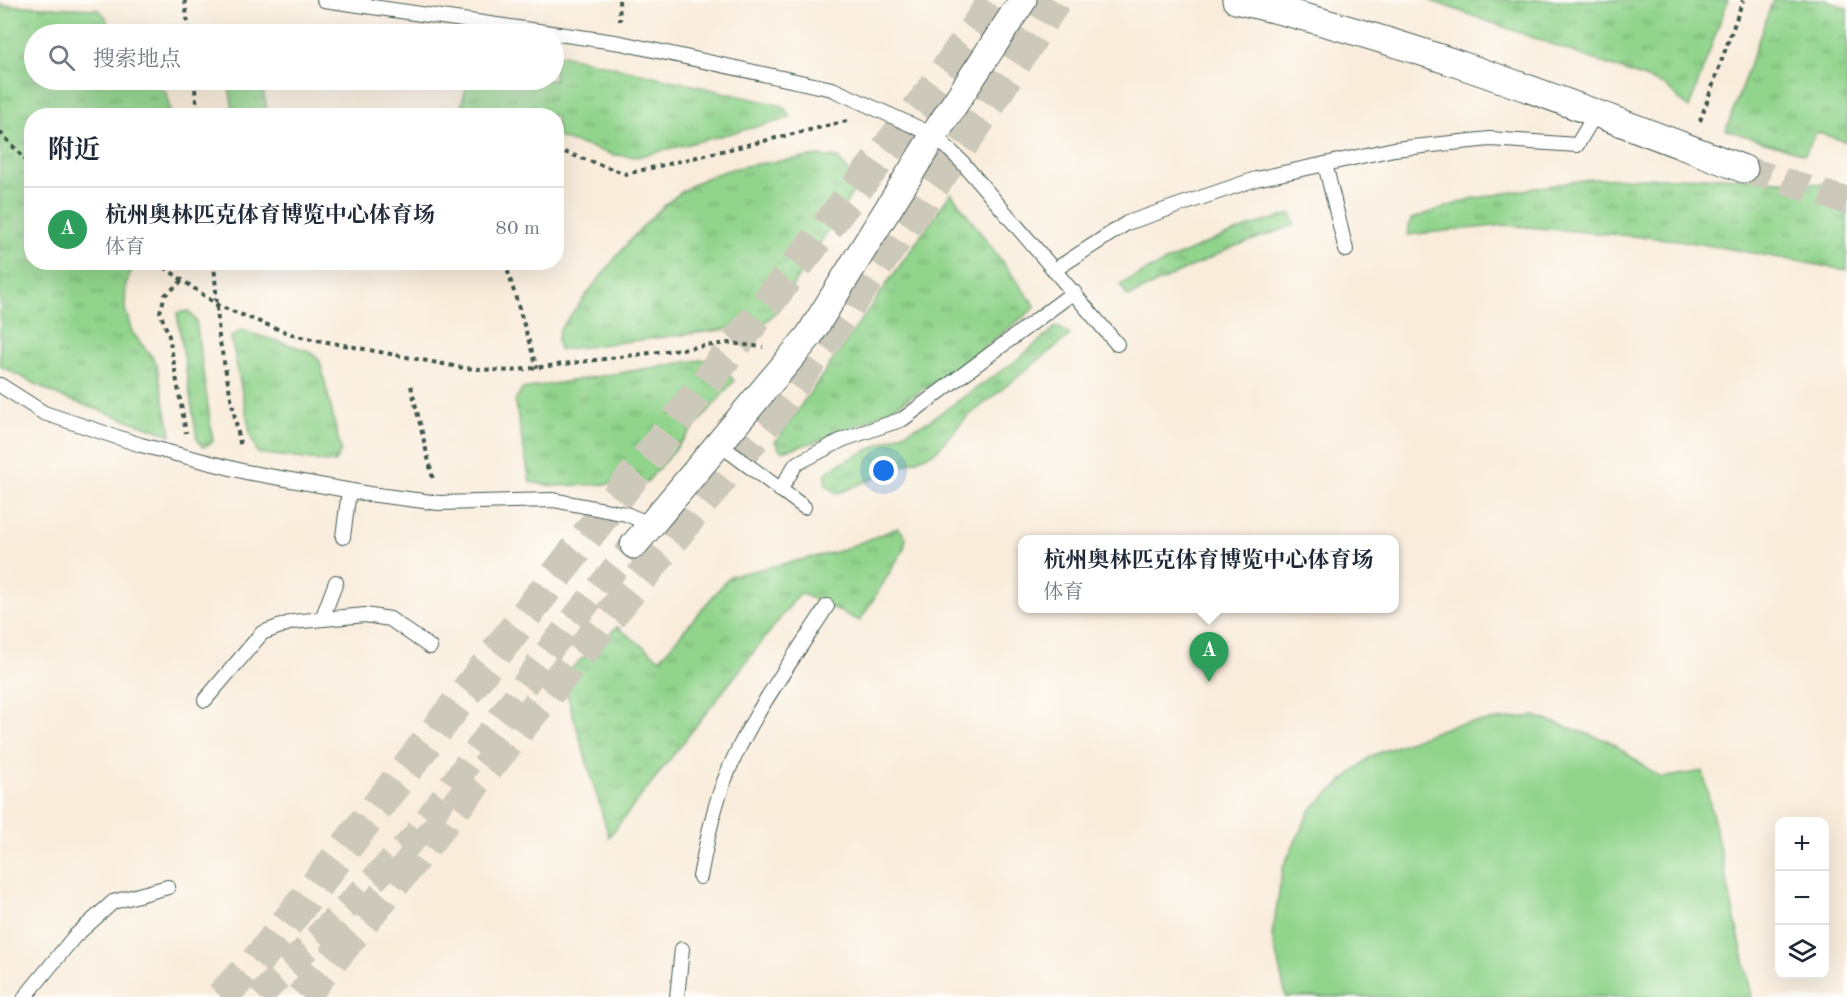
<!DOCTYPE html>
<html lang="zh">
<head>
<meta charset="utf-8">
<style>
	:root { --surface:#fff; --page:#f6f6f7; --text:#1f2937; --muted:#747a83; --line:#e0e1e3; --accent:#ea580c }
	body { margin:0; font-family:"Old Standard TT","Noto Serif SC",serif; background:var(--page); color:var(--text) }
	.controls { position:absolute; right:18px; bottom:18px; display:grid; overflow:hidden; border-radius:12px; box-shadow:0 6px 24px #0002 }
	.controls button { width:54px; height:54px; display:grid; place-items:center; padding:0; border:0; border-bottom:2px solid var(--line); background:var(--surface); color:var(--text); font:30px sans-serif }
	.you { position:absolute; left:884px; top:471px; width:21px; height:21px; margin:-15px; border:4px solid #fff; border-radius:50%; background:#1a73e8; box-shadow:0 0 0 9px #1a73e833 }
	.badge { display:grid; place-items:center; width:39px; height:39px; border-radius:50%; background:var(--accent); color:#fff; font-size:20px; font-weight:700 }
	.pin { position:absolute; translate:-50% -50px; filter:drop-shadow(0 2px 3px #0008) }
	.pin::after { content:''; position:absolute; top:32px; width:21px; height:18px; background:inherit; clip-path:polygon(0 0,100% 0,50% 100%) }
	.popup { position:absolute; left:1018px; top:535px; width:381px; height:78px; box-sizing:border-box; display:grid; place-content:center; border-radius:12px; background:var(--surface); filter:drop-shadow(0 2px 4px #0005); font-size:20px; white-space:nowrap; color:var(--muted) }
	.popup b { font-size:22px; color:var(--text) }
	.popup::after { content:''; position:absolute; left:50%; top:100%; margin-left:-12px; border:12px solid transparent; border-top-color:var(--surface) }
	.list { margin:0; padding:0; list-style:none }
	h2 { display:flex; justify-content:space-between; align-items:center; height:78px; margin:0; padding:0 24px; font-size:26px }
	h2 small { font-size:20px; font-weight:400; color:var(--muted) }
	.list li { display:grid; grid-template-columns:39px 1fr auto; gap:18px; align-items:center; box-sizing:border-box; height:84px; padding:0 24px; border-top:2px solid var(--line) }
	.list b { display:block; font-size:22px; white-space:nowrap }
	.list p { margin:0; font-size:20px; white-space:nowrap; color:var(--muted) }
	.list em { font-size:20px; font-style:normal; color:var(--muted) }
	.icon { flex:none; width:33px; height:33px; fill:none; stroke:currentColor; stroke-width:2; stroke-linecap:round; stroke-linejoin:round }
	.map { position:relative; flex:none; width:1847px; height:997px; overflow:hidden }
	.search { position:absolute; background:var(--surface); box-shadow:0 6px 24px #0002; left:24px; top:24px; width:540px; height:66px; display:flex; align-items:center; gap:15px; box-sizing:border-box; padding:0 21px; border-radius:33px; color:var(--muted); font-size:22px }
	.panel { position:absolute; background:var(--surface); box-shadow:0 6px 24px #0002; left:24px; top:108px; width:540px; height:162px; border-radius:24px }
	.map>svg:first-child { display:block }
</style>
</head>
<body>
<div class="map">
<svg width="1847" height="997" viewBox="0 0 1847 997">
	<defs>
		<pattern id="grass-tufts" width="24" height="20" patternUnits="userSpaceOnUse" patternTransform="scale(1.5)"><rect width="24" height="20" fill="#91d48c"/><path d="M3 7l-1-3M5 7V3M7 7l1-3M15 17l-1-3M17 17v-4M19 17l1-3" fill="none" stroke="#76ad73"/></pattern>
	</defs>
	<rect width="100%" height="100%" fill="#fdfcf7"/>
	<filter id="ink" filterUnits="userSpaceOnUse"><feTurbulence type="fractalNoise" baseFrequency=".0167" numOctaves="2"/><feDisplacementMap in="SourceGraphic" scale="12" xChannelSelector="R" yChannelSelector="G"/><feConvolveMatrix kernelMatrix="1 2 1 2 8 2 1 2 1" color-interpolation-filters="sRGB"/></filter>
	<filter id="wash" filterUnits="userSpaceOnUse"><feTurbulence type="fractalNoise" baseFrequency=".008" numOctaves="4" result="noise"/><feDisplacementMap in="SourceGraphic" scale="24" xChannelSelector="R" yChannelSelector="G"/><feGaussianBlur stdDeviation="1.35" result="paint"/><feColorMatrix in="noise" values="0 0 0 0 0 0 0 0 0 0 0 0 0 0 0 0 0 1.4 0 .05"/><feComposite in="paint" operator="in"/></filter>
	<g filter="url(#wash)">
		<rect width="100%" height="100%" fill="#f9ecdb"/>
		<g fill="url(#grass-tufts)" stroke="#588860" stroke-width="1.5">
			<polygon points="1429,0 1728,0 1689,108 1664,85"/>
			<polygon points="1773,0 1825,0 1847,8 1847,142 1816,132 1805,154 1726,130"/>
			<polygon points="0,5 98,9 106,17 110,34 34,34 34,80 148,80 166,92 171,115 32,116 32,262 142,263 134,265 126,284 125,309 132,332 156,362 171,435 61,397 0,366"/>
			<polygon points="554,53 783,106 791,118 637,157 615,155 557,137 556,116 459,115 468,80 554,80"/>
			<polygon points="228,80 261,80 268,115 234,115"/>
			<path d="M818 156 838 158 856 182 855 189 775 313 762 325 559 350 557 341 560 329C598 282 650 202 706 178 740 163 782 161 818 156Z"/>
			<polygon points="1723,177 1847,186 1847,270 1679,240 1505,225 1407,235 1411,219 1470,199 1589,179"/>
			<path d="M951 193 1036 307C959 367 879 430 781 451L775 442Z"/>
			<path d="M1291 214 1295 225 1233 247 1128 297 1120 284C1176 256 1230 230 1291 214Z"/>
			<polygon points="189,311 196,321 213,442 203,447 197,439 177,313"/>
			<polygon points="1057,326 1070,335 966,418 935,452 837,494 825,484 826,473 839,464 929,421 1017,360"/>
			<polygon points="241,330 309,351 320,361 341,451 334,463 258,453 251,437 231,337"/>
			<polygon points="716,359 734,381 646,483 553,486 530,482 515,401 522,389 692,361"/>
			<polygon points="898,528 906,537 904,549 860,621 800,593 609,837 562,677 617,627 660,659 730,576 836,552"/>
		</g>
		<polygon fill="#91d48c" stroke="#588860" stroke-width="1.5" points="1534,716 1609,741 1661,778 1703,771 1752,997 1286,997 1272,936 1283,867 1311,809 1371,756 1453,725"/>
	</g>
	<g filter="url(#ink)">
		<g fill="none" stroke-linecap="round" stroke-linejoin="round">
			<g stroke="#cdc9ba" stroke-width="27" stroke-dasharray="27 14" stroke-linecap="butt">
				<polyline points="1744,169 1847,201"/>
				<polyline points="259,997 415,837 553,645 634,545"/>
			</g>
			<g stroke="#cdc9ba" stroke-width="33" stroke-dasharray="33 16" stroke-linecap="butt">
				<polyline points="221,997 262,955 932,91 995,0"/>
				<polyline points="302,997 773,414 979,120 1055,0"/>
			</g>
			<defs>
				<g id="lane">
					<polyline points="324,0 621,43 832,89 934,135 962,162 1117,344"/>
					<polyline points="1325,164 1346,250"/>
					<polyline points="1056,269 1127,223 1256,179 1394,149 1490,139 1577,145 1596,113"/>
					<polyline points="0,385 44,413 141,445 246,472 369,494 439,503 553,500 626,514 652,525"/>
					<polyline points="719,444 804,507"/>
					<polyline points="780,490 796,464 844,439 903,419 1074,292"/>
					<polyline points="343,537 349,491"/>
					<polyline points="322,619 336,582"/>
					<polyline points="205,700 262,633 292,622 365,615 390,619 430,647"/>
					<path d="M700 877C706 845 712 814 723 784 747 720 791 663 827 606"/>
					<polyline points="25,997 74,937 113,902 168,887"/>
					<polyline points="677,997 682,949"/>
				</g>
				<g id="street">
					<path d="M1236 0C1410 40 1577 106 1744 169"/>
					<polyline points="634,545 809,336 934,135 1023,0"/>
				</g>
			</defs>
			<use href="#lane" stroke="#40574d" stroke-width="16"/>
			<use href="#street" stroke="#40574d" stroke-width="29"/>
			<g stroke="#40574d" stroke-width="4" stroke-dasharray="4.5 4.5" stroke-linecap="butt">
				<polyline points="185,0 189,34"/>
				<polyline points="619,0 620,21"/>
				<polyline points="194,80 198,116"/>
				<polyline points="1700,121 1743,0"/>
				<polyline points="0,132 32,167"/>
				<polyline points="556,149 626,174 847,121"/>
				<polyline points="157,262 219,306 296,336 464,368 510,371 728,343 763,347"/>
				<polyline points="214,262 219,337 241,448"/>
				<polyline points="505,262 537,368"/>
				<polyline points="182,281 165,295 160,312 169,336 186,433"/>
				<polyline points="411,386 433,479"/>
			</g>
			<use href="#lane" stroke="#fff" stroke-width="14"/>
			<use href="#street" stroke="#fff" stroke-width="27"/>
		</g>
	</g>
</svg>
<div class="controls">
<button>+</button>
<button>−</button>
<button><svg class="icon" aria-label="layers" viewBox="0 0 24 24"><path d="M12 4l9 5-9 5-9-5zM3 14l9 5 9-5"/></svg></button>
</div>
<div class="you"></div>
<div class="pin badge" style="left:1209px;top:682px;background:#2e9e5b">A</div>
<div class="popup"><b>杭州奥林匹克体育博览中心体育场</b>体育</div>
<div class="search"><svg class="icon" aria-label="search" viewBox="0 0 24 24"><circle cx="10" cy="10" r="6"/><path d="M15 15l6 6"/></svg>搜索地点</div>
<section class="panel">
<h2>附近<small></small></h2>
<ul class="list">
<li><span class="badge" style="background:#2e9e5b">A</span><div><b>杭州奥林匹克体育博览中心体育场</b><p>体育</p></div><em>80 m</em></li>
</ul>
</section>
</div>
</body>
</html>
